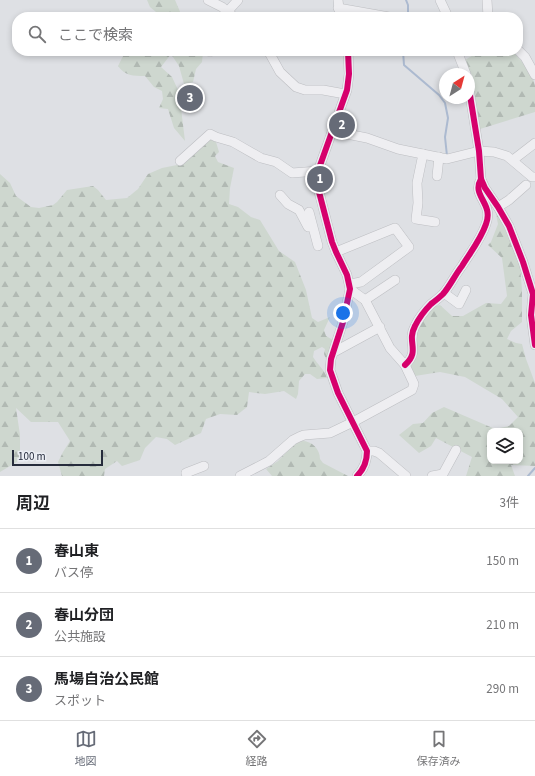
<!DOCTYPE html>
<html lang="ja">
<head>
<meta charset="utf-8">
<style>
	:root { --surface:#fff; --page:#f2f2f2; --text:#202124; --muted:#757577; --line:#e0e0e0; --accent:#666b77 }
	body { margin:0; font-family:"Source Sans 3","Noto Sans JP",sans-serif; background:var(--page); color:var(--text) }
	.controls { position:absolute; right:12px; bottom:12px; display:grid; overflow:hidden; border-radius:8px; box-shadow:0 2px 6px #0003 }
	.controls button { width:36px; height:36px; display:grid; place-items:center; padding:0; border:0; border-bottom:1px solid var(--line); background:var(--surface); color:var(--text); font:20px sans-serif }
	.compass { position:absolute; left:439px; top:68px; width:36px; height:36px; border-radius:50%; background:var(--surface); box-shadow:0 2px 6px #0003; rotate:36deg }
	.scale { position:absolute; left:12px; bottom:10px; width:91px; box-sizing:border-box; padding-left:4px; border:2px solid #262c3c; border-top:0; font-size:11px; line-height:14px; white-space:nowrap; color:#262c3c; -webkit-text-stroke:3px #ebeef4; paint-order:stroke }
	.you { position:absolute; left:343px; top:313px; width:14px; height:14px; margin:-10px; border:3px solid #fff; border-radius:50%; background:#1a73e8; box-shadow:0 0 0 6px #1a73e833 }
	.badge { display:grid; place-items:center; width:26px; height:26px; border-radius:50%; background:var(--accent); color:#fff; font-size:13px; font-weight:700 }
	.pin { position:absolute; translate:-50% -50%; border:2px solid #fff; box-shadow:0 1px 4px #0006 }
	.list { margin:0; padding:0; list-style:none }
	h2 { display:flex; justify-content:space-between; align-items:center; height:52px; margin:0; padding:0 16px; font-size:17px }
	h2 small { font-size:13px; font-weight:400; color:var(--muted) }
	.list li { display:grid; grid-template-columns:26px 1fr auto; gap:12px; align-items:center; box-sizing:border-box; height:64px; padding:0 16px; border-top:1px solid var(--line) }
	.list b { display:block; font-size:15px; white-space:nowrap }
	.list p { margin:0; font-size:13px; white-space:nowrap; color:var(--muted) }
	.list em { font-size:13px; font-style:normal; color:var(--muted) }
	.icon { flex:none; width:22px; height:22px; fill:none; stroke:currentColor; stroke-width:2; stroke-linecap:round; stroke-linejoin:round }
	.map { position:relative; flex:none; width:535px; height:476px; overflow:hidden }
	.search { position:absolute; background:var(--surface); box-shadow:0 2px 6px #0003; left:12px; right:12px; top:12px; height:44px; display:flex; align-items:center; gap:10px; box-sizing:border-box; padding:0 14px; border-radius:16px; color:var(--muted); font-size:15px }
	.sheet { height:244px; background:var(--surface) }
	nav { display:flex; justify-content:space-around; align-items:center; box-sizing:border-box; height:56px; border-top:1px solid var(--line); background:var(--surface); font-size:11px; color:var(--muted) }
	nav a { display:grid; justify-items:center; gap:2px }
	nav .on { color:var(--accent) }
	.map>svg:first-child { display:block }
</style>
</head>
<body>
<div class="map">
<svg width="535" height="476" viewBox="0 0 535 476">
	<defs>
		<pattern id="forest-firs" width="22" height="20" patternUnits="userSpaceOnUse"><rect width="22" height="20" fill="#ced7cf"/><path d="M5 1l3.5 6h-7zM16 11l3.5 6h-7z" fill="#b1b9b3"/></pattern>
	</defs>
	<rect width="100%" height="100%" fill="#dee0e4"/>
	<g fill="url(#forest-firs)" fill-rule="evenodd">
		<polygon points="147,0 175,0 181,14 173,17 162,17 150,7"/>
		<path d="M128 51 203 52 202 62 196 69 193 82 184 84 179 66 171 54 161 67 172 77 179 92 185 141 174 128 168 109 159 108 163 99 162 91 154 87 145 76C133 76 125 76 118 66L123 56Z"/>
		<path d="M480 51H512C521 60 533 73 535 86 535 94 535 103 535 112L480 129 473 91V77L466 65 465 60Z"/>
		<path d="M210 136 216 142 219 152 215 156 218 162 234 168 230 188 229 204 238 207 251 217 260 220 279 251 295 262 306 290 312 318 318 322 330 317 324 330 326 336 333 340 329 358 326 359 324 354 325 349 322 347 314 351 313 357C318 365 324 369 327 378L317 379 310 374H305L299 381 298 394 296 399 284 391 265 394 249 392 247 407 237 415 220 414 206 419 201 433 175 445 167 439 156 437 145 448 140 460 122 466 117 461 105 469 104 476H62L58 462 63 452 70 441 58 422H31L16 408 20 435V460L0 472V174L10 183 16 196 31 207 39 208 53 205 57 202 67 190 93 186 98 190 106 200 127 198 138 189 148 174 162 168 182 164Z"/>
		<path d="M495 209 503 224 520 265 522 290V322L511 331 507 339 516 343 522 344 526 359 535 383V466L511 465 515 476H466L472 457 436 438 431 446 419 453 399 435 413 424 423 423 432 413 444 407 495 429 509 426 518 417 502 399 465 377 440 372 415 376 410 366 417 356 415 333 432 307 440 305 452 316H463L486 303 501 304 507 296 502 258 488 245 491 242 498 224ZM490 431H520V461H490Z"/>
		<path d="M302 441C312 441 320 449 320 459L323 463 348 476H272L266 469 278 461 294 444Z"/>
	</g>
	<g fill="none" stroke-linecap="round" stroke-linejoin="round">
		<g stroke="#acbad0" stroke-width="2">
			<polyline points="406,0 408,5 408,17"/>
			<polyline points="403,51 404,65 439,95 445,103 448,118 445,137 447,156"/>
			<polyline points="528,476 535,468"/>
		</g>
		<defs>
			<g id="minor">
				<polyline points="208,0 222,7 234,17"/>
				<polyline points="338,0 340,17"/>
				<polyline points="440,0 448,17"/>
				<polyline points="487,0 488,17"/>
				<polyline points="338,8 389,17"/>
				<polyline points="228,11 238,0"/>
				<polyline points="518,50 525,57 535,75"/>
				<polyline points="267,51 270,54 280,72 296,87 305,90 323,90 345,94"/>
				<path d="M348 51 349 74 347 90 318 171V188L332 242 336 252 347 275 350 289 343 322 331 359 330 370 338 393 367 451C367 462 364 469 357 476"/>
				<polyline points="457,51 466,74"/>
				<polyline points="210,52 211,51"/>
				<polyline points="469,89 479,151 481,179 485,188 498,207 509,226 523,262 533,294 531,315 535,345"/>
				<polyline points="332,131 367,138 398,149 447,159 479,151 494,152 507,156 532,177 535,177"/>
				<polyline points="423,154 417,183 418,203 416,219 435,222"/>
				<polyline points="513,160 535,143"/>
				<polyline points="180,161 210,134 216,137 233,142 261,158 276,162 292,173 318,171"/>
				<polyline points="437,176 439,157"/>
				<polyline points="280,195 288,204 299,210 308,227"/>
				<polyline points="498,207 509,200 526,185"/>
				<polyline points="309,212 318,246"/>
				<polyline points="336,252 395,228 409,247 361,282 350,284"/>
				<polyline points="444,293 459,304 466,290"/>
				<polyline points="365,300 395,280"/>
				<polyline points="334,352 380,327"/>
				<path d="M405 365C421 350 406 343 415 326 419 318 425 310 431 304 435 301 439 298 443 294 450 286 455 275 462 266 470 253 481 239 486 224 494 203 471 196 481 179"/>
				<polyline points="367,451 374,451 379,453 406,476"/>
				<polyline points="187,476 186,473 204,466"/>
				<polyline points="240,476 269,461 293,440 299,437 304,435 330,433 353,422 412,390 414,384 405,365 390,348 365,300 350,289"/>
				<polyline points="432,476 443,474 456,450"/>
			</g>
		</defs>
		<use href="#minor" stroke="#bdbec2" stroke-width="10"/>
		<use href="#minor" stroke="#eeeef1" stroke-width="9"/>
		<defs>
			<g id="cycleway">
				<path d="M348 51 349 74 347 90 318 171V188L332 242 336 252 347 275 350 289 343 322 331 359 330 370 338 393 367 451C367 462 364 469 357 476"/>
				<polyline points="469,89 479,151 481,179 485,188 498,207 509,226 523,262 533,294 531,315 535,345"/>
				<path d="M405 365C421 350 406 343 415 326 419 318 425 310 431 304 435 301 439 298 443 294 450 286 455 275 462 266 470 253 481 239 486 224 494 203 471 196 481 179"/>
			</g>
		</defs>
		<use href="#cycleway" stroke="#ebeef4" stroke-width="8"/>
		<use href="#cycleway" stroke="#d6006c" stroke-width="6"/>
	</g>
</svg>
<div class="controls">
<button><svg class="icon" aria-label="layers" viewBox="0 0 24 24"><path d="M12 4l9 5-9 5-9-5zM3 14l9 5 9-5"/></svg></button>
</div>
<svg class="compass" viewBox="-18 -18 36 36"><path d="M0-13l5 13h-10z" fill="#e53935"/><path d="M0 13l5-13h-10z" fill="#757577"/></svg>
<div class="scale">100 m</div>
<div class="you"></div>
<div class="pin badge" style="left:320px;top:179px">1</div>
<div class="pin badge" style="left:342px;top:125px">2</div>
<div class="pin badge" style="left:190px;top:98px">3</div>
<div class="search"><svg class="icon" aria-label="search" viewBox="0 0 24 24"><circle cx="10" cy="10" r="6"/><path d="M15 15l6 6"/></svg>ここで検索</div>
</div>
<section class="sheet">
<h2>周辺<small>3件</small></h2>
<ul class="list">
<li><span class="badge">1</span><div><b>春山東</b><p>バス停</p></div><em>150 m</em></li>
<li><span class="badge">2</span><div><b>春山分団</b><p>公共施設</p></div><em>210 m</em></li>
<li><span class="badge">3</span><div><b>馬場自治公民館</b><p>スポット</p></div><em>290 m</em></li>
</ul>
</section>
<nav>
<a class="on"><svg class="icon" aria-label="map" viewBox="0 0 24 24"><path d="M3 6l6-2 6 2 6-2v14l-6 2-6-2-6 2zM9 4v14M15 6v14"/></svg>地図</a>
<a><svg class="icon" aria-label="directions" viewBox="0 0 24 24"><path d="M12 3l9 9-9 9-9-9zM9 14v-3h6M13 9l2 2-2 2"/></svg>経路</a>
<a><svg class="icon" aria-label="saved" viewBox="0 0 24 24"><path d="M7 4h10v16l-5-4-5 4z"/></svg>保存済み</a>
</nav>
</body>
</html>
